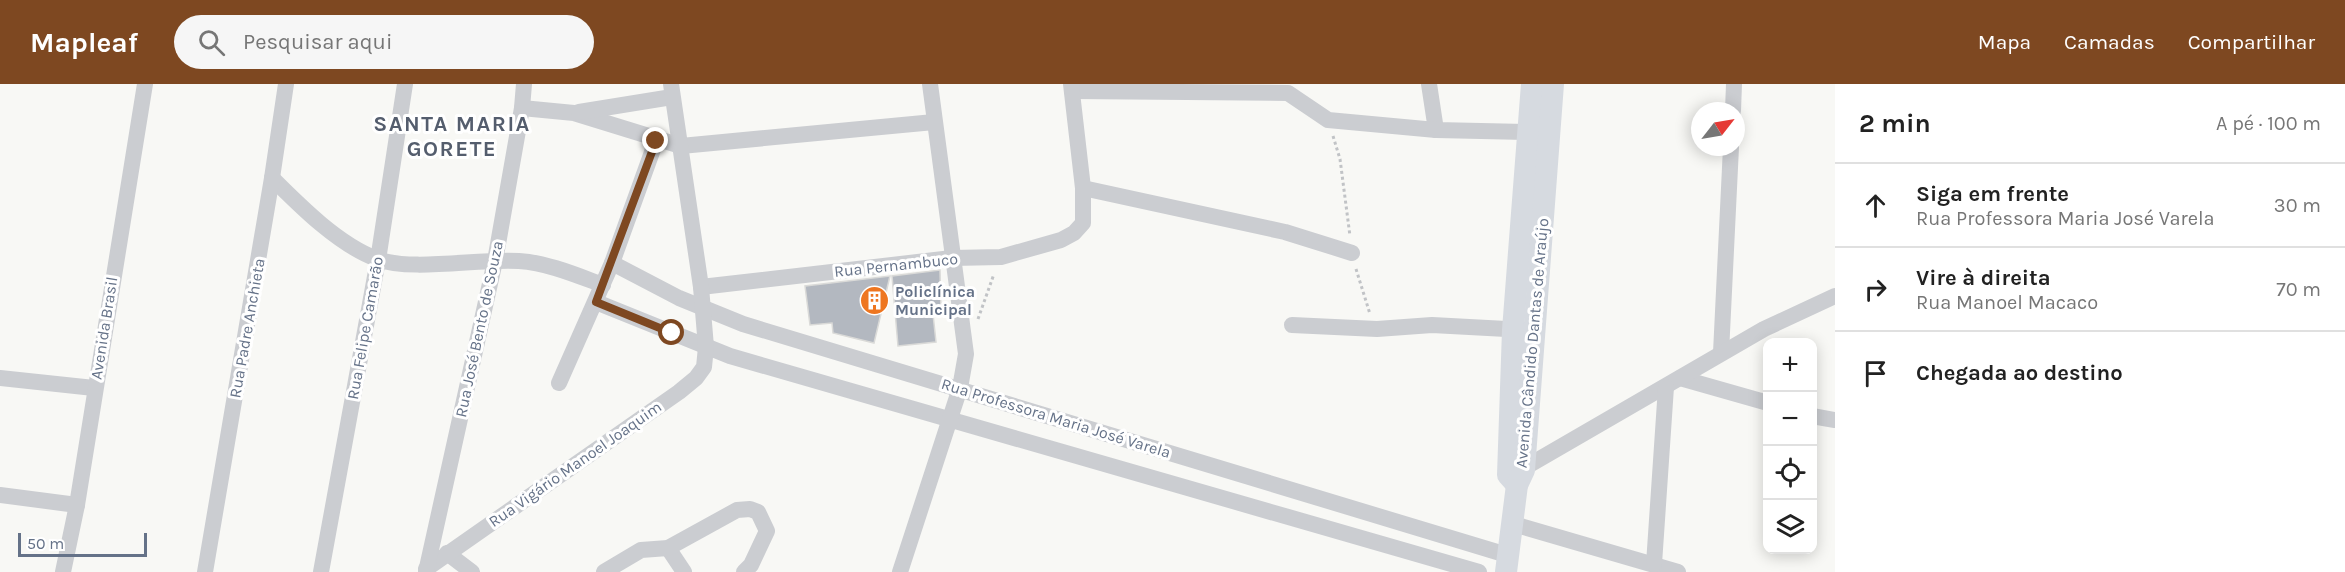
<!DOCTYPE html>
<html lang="pt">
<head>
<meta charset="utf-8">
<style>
	:root { --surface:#fff; --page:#f6f6f6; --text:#222; --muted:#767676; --line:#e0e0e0; --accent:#7e4821 }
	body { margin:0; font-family:Karla,sans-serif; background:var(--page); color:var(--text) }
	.controls { position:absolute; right:18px; bottom:18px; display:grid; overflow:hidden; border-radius:12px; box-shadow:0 3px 15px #0003 }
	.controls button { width:54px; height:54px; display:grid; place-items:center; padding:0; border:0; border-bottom:2px solid var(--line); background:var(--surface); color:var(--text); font:30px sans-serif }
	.compass { position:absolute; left:1691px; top:18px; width:54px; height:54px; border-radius:50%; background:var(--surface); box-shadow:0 3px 15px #0003; rotate:59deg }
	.scale { position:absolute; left:18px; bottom:15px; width:129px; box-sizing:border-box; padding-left:6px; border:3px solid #657288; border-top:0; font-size:16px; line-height:21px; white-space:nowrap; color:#657288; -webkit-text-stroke:4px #fff; paint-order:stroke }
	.stop { position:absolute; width:18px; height:18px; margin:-14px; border:4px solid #7e4821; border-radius:50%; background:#fff }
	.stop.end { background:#7e4821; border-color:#fff; box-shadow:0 2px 6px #0008 }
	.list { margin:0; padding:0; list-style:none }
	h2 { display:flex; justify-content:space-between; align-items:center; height:78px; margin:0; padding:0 24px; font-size:26px }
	h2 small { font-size:20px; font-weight:400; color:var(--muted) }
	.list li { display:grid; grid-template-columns:39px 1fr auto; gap:18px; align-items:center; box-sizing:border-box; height:84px; padding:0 24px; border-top:2px solid var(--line) }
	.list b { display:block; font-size:22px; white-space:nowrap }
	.list p { margin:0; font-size:20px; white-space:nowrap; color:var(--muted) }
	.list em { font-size:20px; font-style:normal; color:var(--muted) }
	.icon { flex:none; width:33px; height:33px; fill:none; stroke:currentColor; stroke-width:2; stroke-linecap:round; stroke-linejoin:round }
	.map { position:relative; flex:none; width:1835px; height:488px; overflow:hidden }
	header { display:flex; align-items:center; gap:36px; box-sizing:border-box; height:84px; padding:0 30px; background:var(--accent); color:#fff }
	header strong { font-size:28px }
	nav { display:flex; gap:33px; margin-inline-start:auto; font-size:21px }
	.search { width:420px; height:54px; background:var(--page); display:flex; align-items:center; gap:15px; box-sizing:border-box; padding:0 21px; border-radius:33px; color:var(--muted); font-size:22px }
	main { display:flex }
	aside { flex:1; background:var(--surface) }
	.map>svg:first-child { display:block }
</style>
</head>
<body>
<header>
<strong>Mapleaf</strong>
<div class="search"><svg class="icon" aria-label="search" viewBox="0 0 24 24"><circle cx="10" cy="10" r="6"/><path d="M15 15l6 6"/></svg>Pesquisar aqui</div>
<nav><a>Mapa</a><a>Camadas</a><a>Compartilhar</a></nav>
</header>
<main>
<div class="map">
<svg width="1835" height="488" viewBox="0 0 1835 488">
	<rect width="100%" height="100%" fill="#f8f8f5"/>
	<g fill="#b3b8c0" stroke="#dadad8" stroke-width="1.5">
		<polygon points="940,186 941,230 933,230 936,258 898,262 892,192"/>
		<polygon points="890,192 874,259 833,249 832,239 810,241 805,202"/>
	</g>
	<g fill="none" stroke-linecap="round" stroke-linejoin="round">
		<g stroke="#c1c3c6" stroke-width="3" stroke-dasharray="3 3" stroke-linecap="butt">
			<polyline points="1333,52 1340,75 1350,152"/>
			<polyline points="1356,185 1370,230"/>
			<polyline points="978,235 994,190"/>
		</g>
		<g stroke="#cbcdd1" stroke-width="16">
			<polyline points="1429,0 1436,46"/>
			<polyline points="1072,7 1288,9 1328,36 1436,46 1528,48"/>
			<polyline points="522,24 574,29 681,62 934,38"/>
			<polyline points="1733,27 1734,0"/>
			<polyline points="579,28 672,13"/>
			<path d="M272 94C301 123 339 161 377 175 412 188 480 174 519 177 548 179 576 191 603 201"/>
			<polyline points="1083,104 1285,148 1352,169"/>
			<polyline points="612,179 679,214 743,240 1507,471"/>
			<polyline points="701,203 952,174 1001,173 1061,156 1074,149 1083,139 1083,104 1071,0"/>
			<polyline points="596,218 730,272 1479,488"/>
			<polyline points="1292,241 1377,245 1432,241 1525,246"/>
			<polyline points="1721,269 1731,63"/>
			<polyline points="0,294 94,304"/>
			<polyline points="1680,294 1768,319"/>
			<polyline points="559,299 612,179 656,57"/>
			<polyline points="1812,332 1835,336"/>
			<polyline points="1517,388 1764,245 1835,212"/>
			<polyline points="0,411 77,421"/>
			<polyline points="1510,439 1678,488"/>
			<polyline points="668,464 684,488"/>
			<polyline points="447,469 472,488"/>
			<polyline points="1654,480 1666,303"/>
			<polyline points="426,485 679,308 696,294 704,283 706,263 701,203 671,0"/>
			<polyline points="63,488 77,421 145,0"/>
			<polyline points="205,488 272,94 286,0"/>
			<polyline points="321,488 378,176 405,0"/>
			<polyline points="426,488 495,177 522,24 524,0"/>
			<polyline points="604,488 641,466 668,464 737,426 750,425 758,428 767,447 751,481 744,488"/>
			<polyline points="900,488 960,304 966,270 930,0"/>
		</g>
		<g stroke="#d6dae0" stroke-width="22">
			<polyline points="1517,401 1508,391 1513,246 1532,0"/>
			<polyline points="1506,488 1517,401 1524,386 1553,0"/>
		</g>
	</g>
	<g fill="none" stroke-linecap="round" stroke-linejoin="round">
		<polyline stroke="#7e4821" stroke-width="8" points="656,57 596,218 672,249"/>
	</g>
	<defs>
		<symbol id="building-disc" viewBox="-11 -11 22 22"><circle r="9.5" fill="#ee7620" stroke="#fff"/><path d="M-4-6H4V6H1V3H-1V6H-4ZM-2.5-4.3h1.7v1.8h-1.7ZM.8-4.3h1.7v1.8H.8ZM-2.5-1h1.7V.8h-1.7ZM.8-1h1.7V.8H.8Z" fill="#fff"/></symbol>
	</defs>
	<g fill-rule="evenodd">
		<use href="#building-disc" x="858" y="200" width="33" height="33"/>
	</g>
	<g text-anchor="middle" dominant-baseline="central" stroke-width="6" stroke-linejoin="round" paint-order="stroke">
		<g font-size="16" fill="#657288" stroke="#fff">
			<text transform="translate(896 181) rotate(-6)">Rua Pernambuco</text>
			<text transform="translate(104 244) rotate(-81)">Avenida Brasil</text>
			<text transform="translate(247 244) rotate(-80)">Rua Padre Anchieta</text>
			<text transform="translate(365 244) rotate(-80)">Rua Felipe Camarão</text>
			<text transform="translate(479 245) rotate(-78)">Rua José Bento de Souza</text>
			<text transform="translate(1532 259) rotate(-85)">Avenida Cândido Dantas de Araújo</text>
			<text transform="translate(1056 334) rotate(17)">Rua Professora Maria José Varela</text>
			<text transform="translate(575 380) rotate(-35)">Rua Vigário Manoel Joaquim</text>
		</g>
		<g font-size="16" font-weight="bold" fill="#657288" stroke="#fff" text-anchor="start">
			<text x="895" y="207">Policlínica<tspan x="895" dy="18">Municipal</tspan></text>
		</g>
		<g font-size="22" font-weight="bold" letter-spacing="1.5" fill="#545d6d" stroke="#fff">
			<text x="452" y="40">SANTA MARIA<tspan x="452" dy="25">GORETE</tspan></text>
		</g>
	</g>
</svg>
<div class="controls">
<button>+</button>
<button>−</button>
<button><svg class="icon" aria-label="locate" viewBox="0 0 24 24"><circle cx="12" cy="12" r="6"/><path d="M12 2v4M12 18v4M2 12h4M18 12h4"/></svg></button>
<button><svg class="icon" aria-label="layers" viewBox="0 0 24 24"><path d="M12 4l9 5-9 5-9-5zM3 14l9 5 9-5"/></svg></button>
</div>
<svg class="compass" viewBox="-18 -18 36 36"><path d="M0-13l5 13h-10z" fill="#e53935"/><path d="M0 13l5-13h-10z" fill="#767676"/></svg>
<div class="scale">50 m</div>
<div class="stop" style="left:672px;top:249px"></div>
<div class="stop end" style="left:656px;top:57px"></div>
</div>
<aside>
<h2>2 min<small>A pé · 100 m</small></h2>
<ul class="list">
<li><svg class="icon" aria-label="ahead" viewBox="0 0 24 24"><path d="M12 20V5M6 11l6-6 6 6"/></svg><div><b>Siga em frente</b><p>Rua Professora Maria José Varela</p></div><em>30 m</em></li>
<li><svg class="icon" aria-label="right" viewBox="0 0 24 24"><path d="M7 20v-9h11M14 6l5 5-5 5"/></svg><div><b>Vire à direita</b><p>Rua Manoel Macaco</p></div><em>70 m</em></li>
<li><svg class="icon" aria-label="arrive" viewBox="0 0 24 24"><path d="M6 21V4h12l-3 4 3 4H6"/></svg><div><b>Chegada ao destino</b></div></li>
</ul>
</aside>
</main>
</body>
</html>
